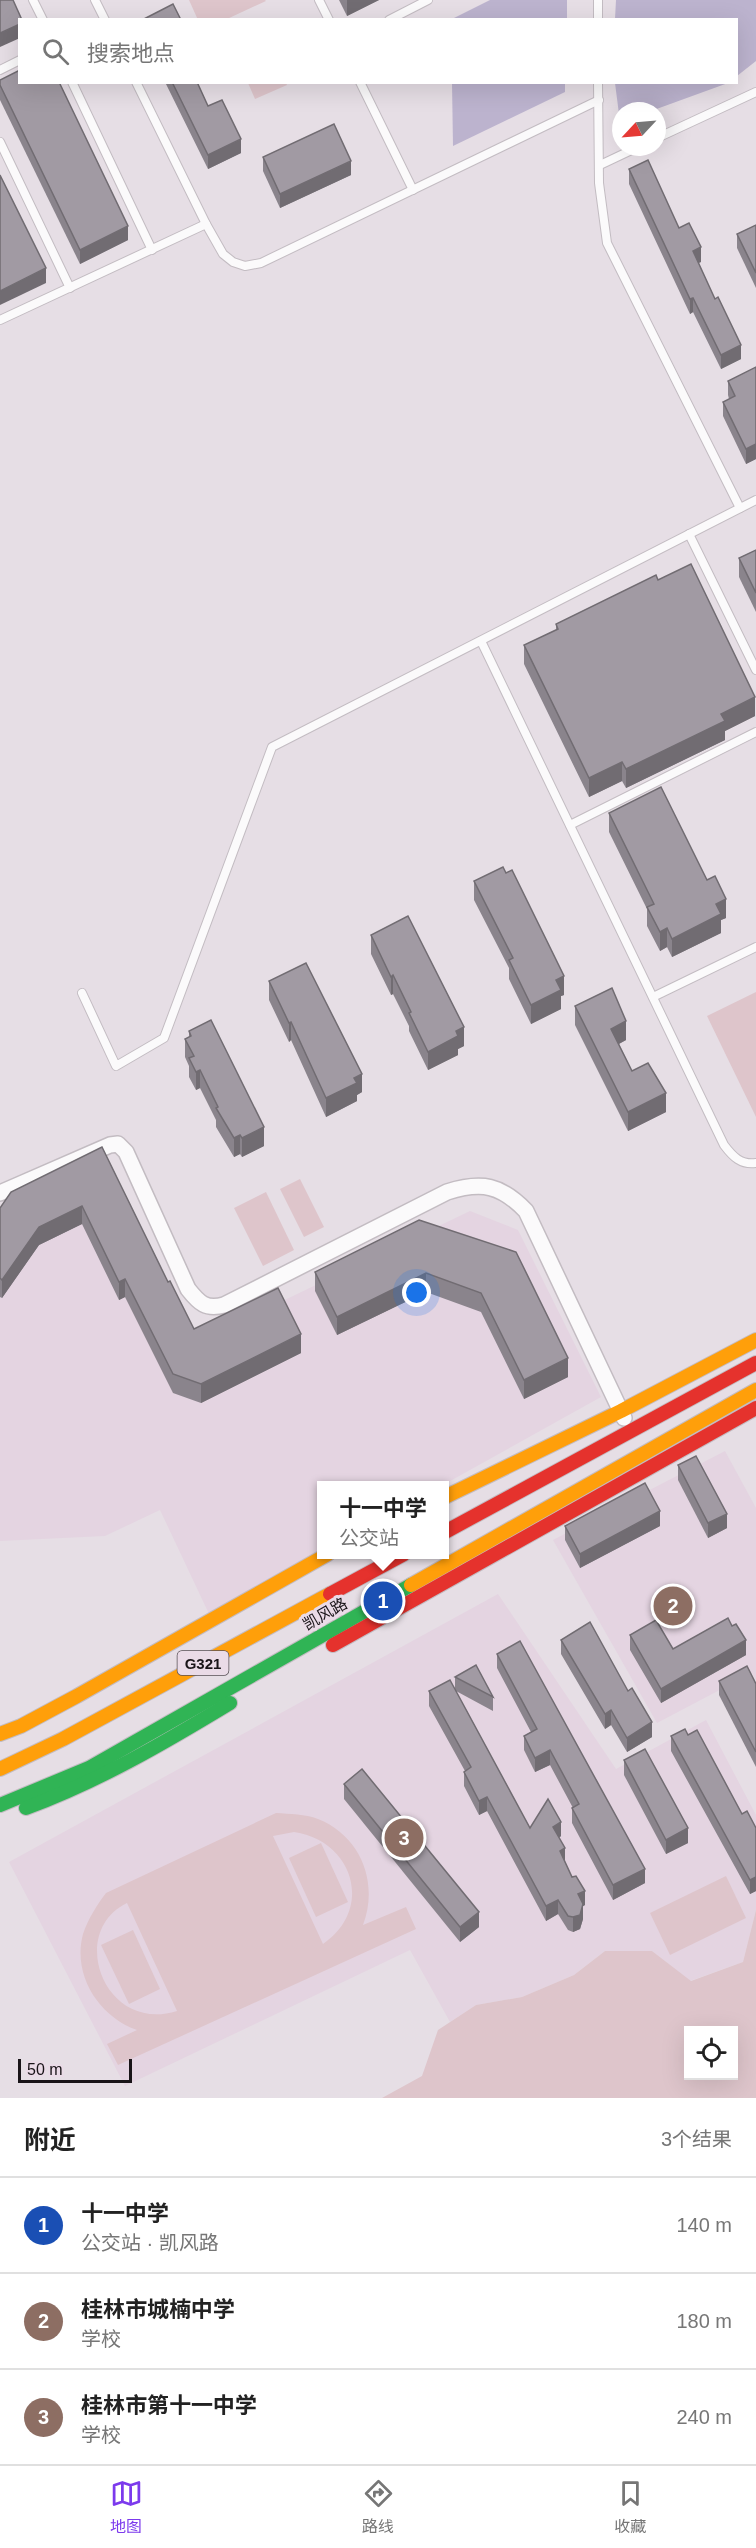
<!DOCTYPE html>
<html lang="zh">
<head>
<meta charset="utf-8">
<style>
	:root { --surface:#fff; --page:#f2f2f2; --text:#222; --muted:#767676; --line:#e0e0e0; --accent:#7c3aed }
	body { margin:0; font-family:Arial,"Noto Sans SC",sans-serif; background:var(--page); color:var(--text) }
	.controls { position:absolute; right:18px; bottom:18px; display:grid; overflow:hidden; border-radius:0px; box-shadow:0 6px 24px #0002 }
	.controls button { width:54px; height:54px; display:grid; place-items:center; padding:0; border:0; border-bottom:2px solid var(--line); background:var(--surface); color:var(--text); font:30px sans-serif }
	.compass { position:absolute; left:612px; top:102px; width:54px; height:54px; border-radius:50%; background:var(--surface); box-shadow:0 6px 24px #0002; rotate:244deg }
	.scale { position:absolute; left:18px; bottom:15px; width:114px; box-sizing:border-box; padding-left:6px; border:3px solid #191418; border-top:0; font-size:16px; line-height:21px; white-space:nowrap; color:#191418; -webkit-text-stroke:4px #eadbe7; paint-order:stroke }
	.you { position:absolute; left:417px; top:1293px; width:21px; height:21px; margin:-15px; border:4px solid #fff; border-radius:50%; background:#1a73e8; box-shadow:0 0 0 9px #1a73e833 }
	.badge { display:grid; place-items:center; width:39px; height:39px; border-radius:50%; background:var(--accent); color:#fff; font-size:20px; font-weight:700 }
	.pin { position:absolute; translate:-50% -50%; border:3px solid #fff; box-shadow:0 2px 6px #0006 }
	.popup { position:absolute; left:317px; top:1481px; width:132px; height:78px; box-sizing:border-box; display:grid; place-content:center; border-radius:0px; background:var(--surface); filter:drop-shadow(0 2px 4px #0005); font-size:20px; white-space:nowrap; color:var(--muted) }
	.popup b { font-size:22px; color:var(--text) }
	.popup::after { content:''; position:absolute; left:50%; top:100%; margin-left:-12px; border:12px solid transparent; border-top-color:var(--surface) }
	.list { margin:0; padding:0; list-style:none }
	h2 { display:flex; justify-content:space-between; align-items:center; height:78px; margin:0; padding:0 24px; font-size:26px }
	h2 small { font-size:20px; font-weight:400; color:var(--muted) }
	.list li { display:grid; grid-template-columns:39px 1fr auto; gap:18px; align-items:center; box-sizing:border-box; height:96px; padding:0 24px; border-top:2px solid var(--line) }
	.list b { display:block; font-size:22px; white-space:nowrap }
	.list p { margin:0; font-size:20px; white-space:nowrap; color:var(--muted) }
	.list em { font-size:20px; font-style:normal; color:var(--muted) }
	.icon { flex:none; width:33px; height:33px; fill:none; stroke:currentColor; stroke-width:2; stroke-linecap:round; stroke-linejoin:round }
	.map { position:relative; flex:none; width:756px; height:2098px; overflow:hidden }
	.search { position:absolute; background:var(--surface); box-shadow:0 6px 24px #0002; left:18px; right:18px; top:18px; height:66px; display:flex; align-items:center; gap:15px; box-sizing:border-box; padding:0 21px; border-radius:0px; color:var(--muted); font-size:22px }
	.sheet { height:366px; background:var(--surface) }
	nav { display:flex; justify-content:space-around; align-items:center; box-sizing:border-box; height:84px; border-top:2px solid var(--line); background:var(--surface); font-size:16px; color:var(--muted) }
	nav a { display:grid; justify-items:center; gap:3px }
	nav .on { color:var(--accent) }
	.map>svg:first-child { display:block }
</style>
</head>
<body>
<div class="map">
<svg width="756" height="2098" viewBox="0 0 756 2098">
	<rect width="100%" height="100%" fill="#e6dee5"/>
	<g fill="#e4d4e1">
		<polygon points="107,1160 197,1342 470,1211 518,1230 601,1397 443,1485 322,1486 321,1554 210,1616 160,1510 105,1536 0,1541 0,1218"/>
		<polygon points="725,1451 756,1508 756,1680 752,1673 657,1723 553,1540"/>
		<polygon points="498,1594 616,1769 706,1720 756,1815 756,1910 743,1962 690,1981 652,1951 605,1951 574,1975 522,1997 476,2005 450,2022 410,1950 125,2086 9,1862"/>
	</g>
	<g fill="#dec5cb" fill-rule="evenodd">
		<polygon points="189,0 265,0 266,1 227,19 198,20"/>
		<polygon points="248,83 286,83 287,85 255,99"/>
		<polygon points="756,992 756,1117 707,1016"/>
		<polygon points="300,1179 324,1227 304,1237 280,1189"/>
		<polygon points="266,1192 294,1250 263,1266 234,1208"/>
		<path d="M276 1813C290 1814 305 1814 318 1819 361 1836 379 1883 363 1925L406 1907 416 1929 118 2065 107 2044 137 2030C99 2017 72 1975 83 1934 88 1919 97 1905 106 1893ZM294 1832C354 1841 374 1909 323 1944L273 1836ZM127 1903 177 2011C104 2034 67 1932 127 1903Z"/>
		<polygon points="321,1843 348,1902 316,1917 289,1858"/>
		<polygon points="726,1876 746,1918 670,1955 650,1913"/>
		<path d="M756 1910V2098H382L422 2076 438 2030 476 2005 522 1997 574 1975 605 1951H652L691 1981 743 1962ZM688 2030H734V2076H688Z"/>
		<polygon points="133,1930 160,1989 129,2004 101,1945"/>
	</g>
	<g fill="#bcb3ce">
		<polygon points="490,0 567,0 567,19 452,19"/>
		<polygon points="616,0 756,0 756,61 737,76 736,20 615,19"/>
		<polygon points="452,83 565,83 565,92 453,146"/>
		<polygon points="615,83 615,82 728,83 651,111 621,111 620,122"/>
	</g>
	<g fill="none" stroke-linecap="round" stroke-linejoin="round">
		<defs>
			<g id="lane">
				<polyline points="33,0 43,20"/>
				<polyline points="95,0 105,20"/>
				<polyline points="319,0 329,20"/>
				<polyline points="598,0 598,20"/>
				<polyline points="389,20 428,0"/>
				<polyline points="0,70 20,60"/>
				<polyline points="72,82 152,250"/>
				<polyline points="136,82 206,224 223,254 233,262 245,266 261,263 599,100"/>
				<polyline points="360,82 413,190"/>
				<polyline points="598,82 599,183 607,243 740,508"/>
				<polyline points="657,138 756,92"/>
				<polyline points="0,142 70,288"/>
				<polyline points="600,165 638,147"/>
				<polyline points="0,320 206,224"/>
				<polyline points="689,534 756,670"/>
				<path d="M481 641 724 1145C733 1157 741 1165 756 1163"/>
				<polyline points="570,825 756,732"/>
				<polyline points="82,993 116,1066 164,1038 272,747 756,500"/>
				<polyline points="653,997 756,947"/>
			</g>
			<path id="street" d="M0 1193 110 1145 118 1144 126 1152 188 1289C199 1303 206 1310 224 1305L447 1192C482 1181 501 1185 526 1211L624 1418"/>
			<g id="fast">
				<polyline points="0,1805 89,1768 411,1585"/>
				<path d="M26 1808C99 1781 164 1743 230 1703"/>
			</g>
			<g id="slow">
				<polyline points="445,1497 621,1411 756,1340"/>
				<polyline points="411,1585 756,1390"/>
				<polyline points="0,1734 21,1726 77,1696 328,1554"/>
				<polyline points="0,1769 63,1739 330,1594"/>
			</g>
			<g id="jam">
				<polyline points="445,1532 756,1363"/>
				<polyline points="330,1594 404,1554"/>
				<polyline points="333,1645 756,1408"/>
			</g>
		</defs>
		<use href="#lane" stroke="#c3bcc2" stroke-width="10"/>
		<use href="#street" stroke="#c3bcc2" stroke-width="18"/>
		<use href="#fast" stroke="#c3bcc2" stroke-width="16"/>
		<use href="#slow" stroke="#c3bcc2" stroke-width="16"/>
		<use href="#jam" stroke="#c3bcc2" stroke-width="16"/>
		<use href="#lane" stroke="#fbfafb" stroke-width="8"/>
		<use href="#street" stroke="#fbfafb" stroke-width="15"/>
		<use href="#fast" stroke="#30b455" stroke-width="14"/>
		<use href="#slow" stroke="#ff9f0a" stroke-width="14"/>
		<use href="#jam" stroke="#e5322d" stroke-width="14"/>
	</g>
	<g fill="#8a848c">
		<polygon points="339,0 379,0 347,16"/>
		<polygon points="165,82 197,82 208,106 241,153 208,169"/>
		<polygon points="0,85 128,240 80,264 0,100"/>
		<polygon points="263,157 351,175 280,208 263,171"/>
		<polygon points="629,169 679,228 701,262 698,263 741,359 721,369 693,312 690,314 629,184"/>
		<polygon points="756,225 756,288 737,248 737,234"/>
		<polygon points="756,367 756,459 746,464 723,416 723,402 729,399 728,395 728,381"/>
		<polygon points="756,550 756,612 739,577 739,558"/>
		<polygon points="658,580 755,716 725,731 725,740 626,788 622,781 589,797 524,664 524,645 556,630 556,624"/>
		<polygon points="609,813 726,918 721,920 721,933 672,957 667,947 660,951 647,926 647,909 609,832"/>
		<polygon points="474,881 564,995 561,996 561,1009 531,1024 509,979 509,968 474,900"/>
		<polygon points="371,935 464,1046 458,1049 458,1055 428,1070 409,1031 409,1026 393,994 391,995 371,954"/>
		<polygon points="269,981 362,1092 357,1095 357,1101 326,1117 291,1040 289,1042 269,1000"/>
		<polygon points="575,1006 626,1040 619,1044 632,1071 666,1112 628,1131 575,1025"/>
		<polygon points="189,1031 264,1146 242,1157 240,1154 234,1157 216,1127 216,1120 200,1088 196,1090 189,1077 189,1066 185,1057 185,1039 189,1037"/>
		<polygon points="102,1147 168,1282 194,1329 301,1353 201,1403 173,1393 125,1297 119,1300 82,1224 39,1245 2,1298 0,1297 0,1208"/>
		<polygon points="419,1220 568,1377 524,1399 481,1312 426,1292 337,1335 315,1291 315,1272"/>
		<polygon points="678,1465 727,1528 708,1538 678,1480"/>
		<polygon points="565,1526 660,1526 580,1568 565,1540"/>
		<polygon points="732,1626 746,1655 661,1703 630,1650 630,1635 673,1649"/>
		<polygon points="561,1640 652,1737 627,1752 611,1725 605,1729 561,1654"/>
		<polygon points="497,1654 645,1883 613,1900 572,1823 572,1808 573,1808 550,1765 535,1772 524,1750 524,1736 531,1732 497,1668"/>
		<polygon points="455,1677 493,1697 493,1711 456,1691 530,1828 561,1836 559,1838 565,1862 585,1905 583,1906 583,1919 580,1929 573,1932 568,1930 558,1914 546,1921 487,1811 479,1815 464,1786 464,1772 465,1771 429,1706 429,1691 455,1690"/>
		<polygon points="719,1681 756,1684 756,1767 719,1695"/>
		<polygon points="688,1735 742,1814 756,1828 756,1891 750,1894 671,1751 671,1736"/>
		<polygon points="624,1760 688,1843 666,1854 624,1775"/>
		<polygon points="344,1784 479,1927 460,1942 344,1799"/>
	</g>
	<g fill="#716c72">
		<polygon points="347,0 379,0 347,16"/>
		<polygon points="20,24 20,38 0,47 0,33"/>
		<polygon points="241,139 241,153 208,169 208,155"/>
		<polygon points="351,161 351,175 280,208 280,194"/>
		<polygon points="128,226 128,240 80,264 80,250"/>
		<polygon points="701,247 701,262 693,265 693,251"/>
		<polygon points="46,268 46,283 0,305 0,291"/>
		<polygon points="693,298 693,312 690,314 690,299"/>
		<polygon points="741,345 741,359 721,369 721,355"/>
		<polygon points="756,444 756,459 746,464 746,449"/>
		<polygon points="755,697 755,716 725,731 725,740 626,788 626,769 721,714"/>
		<polygon points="622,762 622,781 589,797 589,778"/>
		<polygon points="726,899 726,918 721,920 721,933 672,957 672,939 716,904"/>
		<polygon points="667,928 667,947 660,951 660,932"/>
		<polygon points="393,975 393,994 391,995 391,977"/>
		<polygon points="564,976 564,995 561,996 561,1009 531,1024 531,1005 556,980"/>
		<polygon points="626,1021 626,1040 611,1048 611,1029"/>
		<polygon points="291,1022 291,1040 289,1042 289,1023"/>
		<polygon points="464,1027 464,1046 458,1049 458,1055 428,1070 428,1052 456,1031"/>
		<polygon points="200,1070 200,1088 196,1090 196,1072"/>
		<polygon points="362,1074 362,1092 357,1095 357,1101 326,1117 326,1098 354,1078"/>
		<polygon points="666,1093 666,1112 628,1131 628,1112"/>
		<polygon points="264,1127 264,1146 242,1157 242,1138"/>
		<polygon points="240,1135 240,1154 234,1157 234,1138"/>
		<polygon points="82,1206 82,1224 39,1245 2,1298 2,1280 39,1227"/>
		<polygon points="426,1273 426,1292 337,1335 337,1317"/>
		<polygon points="125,1279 125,1297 119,1300 119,1282"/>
		<polygon points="301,1334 301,1353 201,1403 201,1384"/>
		<polygon points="568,1358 568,1377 524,1399 524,1380"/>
		<polygon points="660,1511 660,1526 580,1568 580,1554"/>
		<polygon points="727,1514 727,1528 708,1538 708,1523"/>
		<polygon points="746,1640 746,1655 661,1703 661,1689"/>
		<polygon points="611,1710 611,1725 605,1729 605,1714"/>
		<polygon points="652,1722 652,1737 627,1752 627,1738"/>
		<polygon points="550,1750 550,1765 535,1772 535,1758"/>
		<polygon points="487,1797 487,1811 479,1815 479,1801"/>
		<polygon points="561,1822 561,1836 553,1841 553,1827"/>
		<polygon points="688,1828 688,1843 666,1854 666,1840"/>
		<polygon points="565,1848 565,1862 560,1851"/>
		<polygon points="645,1869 645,1883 613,1900 613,1885"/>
		<polygon points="756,1877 756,1891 750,1894 750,1880"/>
		<polygon points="585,1891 585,1905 583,1906 583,1919 580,1929 573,1932 573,1917 578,1894"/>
		<polygon points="558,1900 558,1914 546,1921 546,1906"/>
		<polygon points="479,1912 479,1927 460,1942 460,1927"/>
	</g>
	<g fill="#a19aa3" stroke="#716c72" stroke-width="1.5">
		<polygon points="0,0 13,0 22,20 20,20 20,24 0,33"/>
		<polygon points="173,4 181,20 142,20"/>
		<polygon points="20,70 20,82 59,82 128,226 80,250 0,85 0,80"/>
		<polygon points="172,82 197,82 208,106 222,100 241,139 208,155"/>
		<polygon points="334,124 351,161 280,194 263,157"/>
		<polygon points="648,160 679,228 689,223 701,247 693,251 715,299 718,297 741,345 721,355 693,298 690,299 629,169"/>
		<polygon points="0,175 46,268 0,291"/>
		<polygon points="756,225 756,273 737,234"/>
		<polygon points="756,367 756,444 746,449 723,402 735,396 728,381"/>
		<polygon points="756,550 756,593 739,558"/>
		<polygon points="691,564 755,697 721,714 725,721 626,769 622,762 589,778 524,645 558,629 556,624 656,575 658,580"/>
		<polygon points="661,787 707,880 715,876 726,899 716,904 721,914 672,939 667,928 660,932 647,907 654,904 609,813"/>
		<polygon points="503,867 506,873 512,870 564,976 556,980 561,990 531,1005 509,960 513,958 474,881"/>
		<polygon points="408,916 464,1027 456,1031 458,1036 428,1052 409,1013 411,1012 393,975 391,977 371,935"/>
		<polygon points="306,963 362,1074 354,1078 357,1083 326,1098 291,1022 289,1023 269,981"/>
		<polygon points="612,988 626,1021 611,1029 632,1071 648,1063 666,1093 628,1112 575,1006"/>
		<polygon points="211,1020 264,1127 242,1138 240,1135 234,1138 216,1108 218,1107 200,1070 196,1072 189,1058 194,1056 185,1039 191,1036 189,1031"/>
		<polygon points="102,1147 168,1282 170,1281 194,1329 278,1288 301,1334 201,1384 173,1374 125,1279 119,1282 82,1206 39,1227 2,1280 0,1278 0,1208 11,1192"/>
		<polygon points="419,1220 516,1252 568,1358 524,1380 481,1293 426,1273 337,1317 315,1272"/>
		<polygon points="696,1456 727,1514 708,1523 678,1465"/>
		<polygon points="645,1483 660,1511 580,1554 565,1526"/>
		<polygon points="728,1618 732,1626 736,1624 746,1640 661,1689 630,1635 656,1620 673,1649"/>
		<polygon points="590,1622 628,1691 632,1688 652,1722 627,1738 611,1710 605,1714 561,1640"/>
		<polygon points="520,1641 645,1869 613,1885 572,1808 579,1804 550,1750 535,1758 524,1736 537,1729 497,1654"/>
		<polygon points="476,1665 493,1697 455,1677"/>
		<polygon points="747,1666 756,1684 756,1752 719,1681"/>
		<polygon points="450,1680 530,1828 548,1799 561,1822 553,1827 565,1848 560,1851 572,1877 576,1876 585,1891 578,1894 583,1904 580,1915 573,1917 568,1916 558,1900 546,1906 487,1797 479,1801 464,1772 471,1767 429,1691"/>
		<polygon points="685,1729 688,1735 697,1730 742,1814 747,1811 756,1828 756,1877 750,1880 671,1736"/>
		<polygon points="645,1749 688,1828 666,1840 624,1760"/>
		<polygon points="362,1769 479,1912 460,1927 344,1784"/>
	</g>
	<g text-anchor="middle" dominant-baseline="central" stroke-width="6" stroke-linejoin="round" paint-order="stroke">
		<rect fill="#eadbe7" stroke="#585056" stroke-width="1.5" x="177.5" y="1651" width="51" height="24" rx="4.5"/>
		<g font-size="15" font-weight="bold" fill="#191418">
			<text x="203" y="1663">G321</text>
		</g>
		<g font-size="16" fill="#191418" stroke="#eadbe7">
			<text transform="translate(325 1614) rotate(-30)">凯风路</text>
		</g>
	</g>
</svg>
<div class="controls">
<button><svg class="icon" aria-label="locate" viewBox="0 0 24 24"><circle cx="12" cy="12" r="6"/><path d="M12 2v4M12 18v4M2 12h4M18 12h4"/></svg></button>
</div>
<svg class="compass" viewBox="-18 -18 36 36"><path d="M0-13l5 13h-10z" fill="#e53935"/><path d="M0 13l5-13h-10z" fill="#767676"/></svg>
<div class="scale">50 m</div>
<div class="you"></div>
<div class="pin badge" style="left:383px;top:1601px;background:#1a4fb4">1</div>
<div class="popup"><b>十一中学</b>公交站</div>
<div class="pin badge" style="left:673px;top:1606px;background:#8d6e63">2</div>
<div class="pin badge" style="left:404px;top:1838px;background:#8d6e63">3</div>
<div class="search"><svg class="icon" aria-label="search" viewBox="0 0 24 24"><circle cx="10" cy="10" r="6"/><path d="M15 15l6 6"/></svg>搜索地点</div>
</div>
<section class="sheet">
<h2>附近<small>3个结果</small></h2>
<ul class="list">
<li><span class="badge" style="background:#1a4fb4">1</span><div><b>十一中学</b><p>公交站 · 凯风路</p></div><em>140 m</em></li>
<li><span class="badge" style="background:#8d6e63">2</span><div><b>桂林市城楠中学</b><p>学校</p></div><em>180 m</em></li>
<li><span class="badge" style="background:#8d6e63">3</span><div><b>桂林市第十一中学</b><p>学校</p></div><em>240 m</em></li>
</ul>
</section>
<nav>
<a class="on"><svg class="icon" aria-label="map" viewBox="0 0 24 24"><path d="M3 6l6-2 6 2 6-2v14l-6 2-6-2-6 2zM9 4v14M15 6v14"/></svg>地图</a>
<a><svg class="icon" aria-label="directions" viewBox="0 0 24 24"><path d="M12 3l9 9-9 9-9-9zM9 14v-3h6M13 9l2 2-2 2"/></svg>路线</a>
<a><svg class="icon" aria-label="saved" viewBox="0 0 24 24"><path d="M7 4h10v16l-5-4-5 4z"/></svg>收藏</a>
</nav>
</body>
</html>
